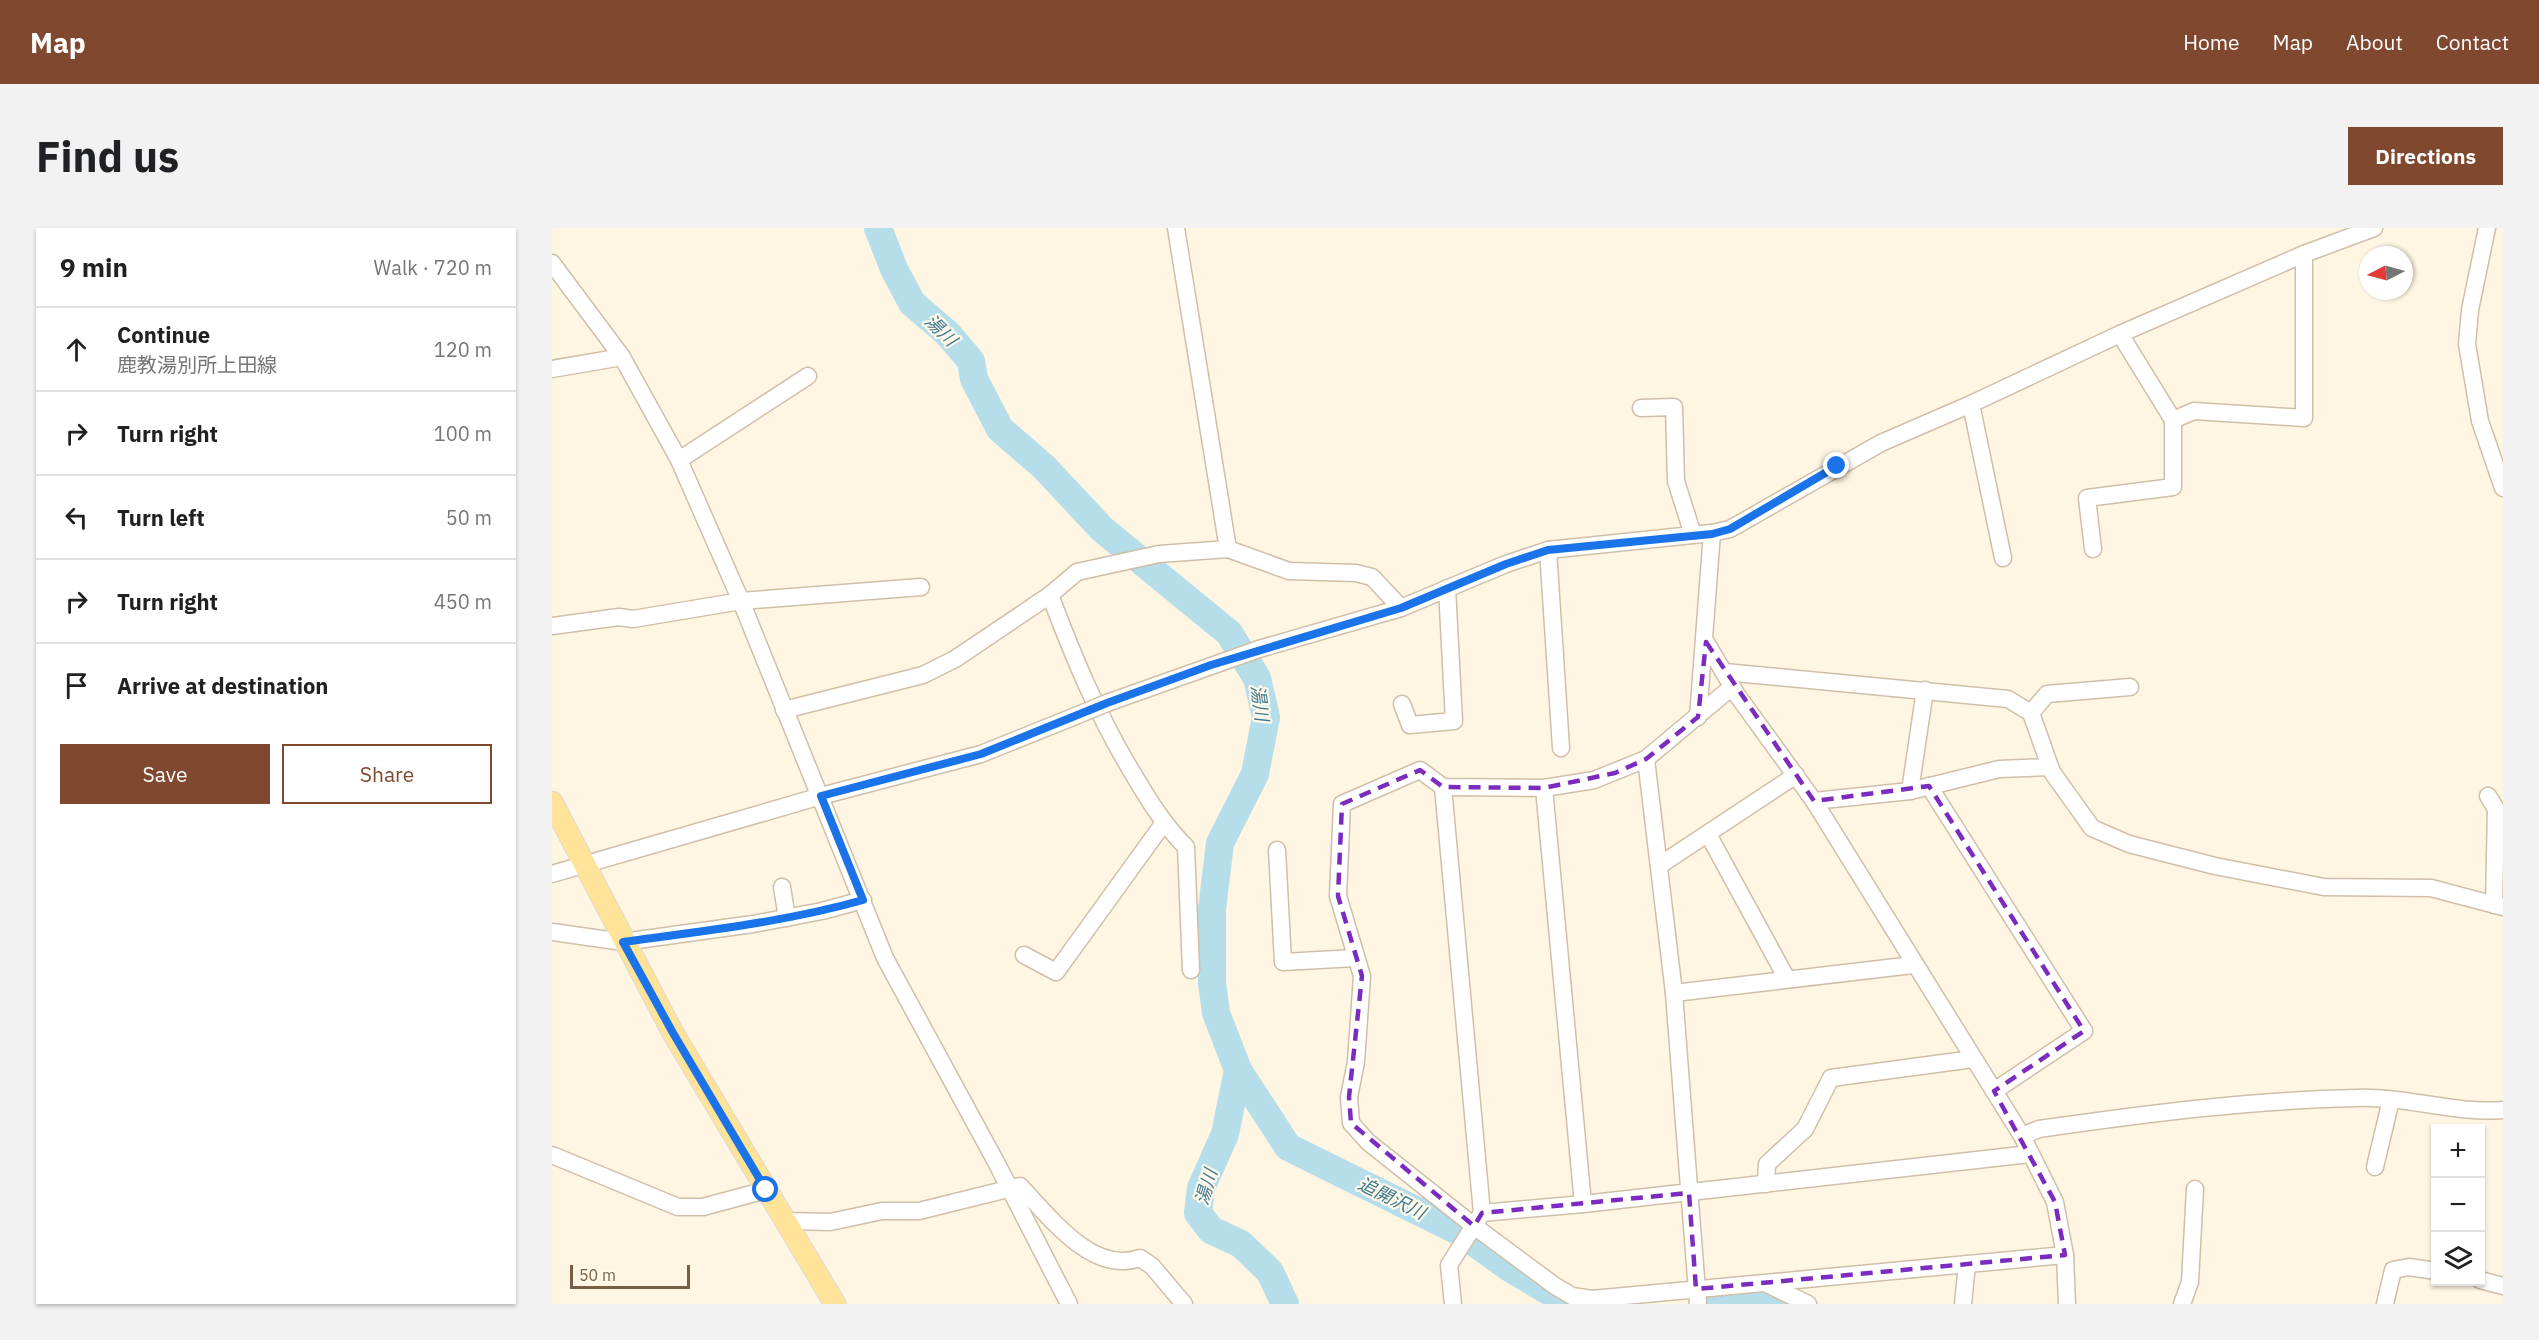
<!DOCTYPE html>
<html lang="en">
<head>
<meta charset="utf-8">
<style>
	:root { --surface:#fff; --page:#f2f2f2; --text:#202124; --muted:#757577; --line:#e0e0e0; --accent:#7f482f }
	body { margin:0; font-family:"IBM Plex Sans","Noto Sans JP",sans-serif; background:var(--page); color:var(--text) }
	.controls { position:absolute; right:18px; bottom:18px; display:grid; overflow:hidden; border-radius:0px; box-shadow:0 2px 4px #0004 }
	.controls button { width:54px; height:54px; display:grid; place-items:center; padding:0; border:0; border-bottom:2px solid var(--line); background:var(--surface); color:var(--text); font:30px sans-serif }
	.compass { position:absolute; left:1807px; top:18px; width:54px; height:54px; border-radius:50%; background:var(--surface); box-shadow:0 2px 4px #0004; rotate:264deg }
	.scale { position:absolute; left:18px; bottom:15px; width:120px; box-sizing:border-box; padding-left:6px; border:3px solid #795d46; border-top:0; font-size:16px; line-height:21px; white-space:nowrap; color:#795d46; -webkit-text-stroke:4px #fff9eb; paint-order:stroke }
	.stop { position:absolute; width:18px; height:18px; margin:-14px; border:4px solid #1a73e8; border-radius:50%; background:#fff }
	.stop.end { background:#1a73e8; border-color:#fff; box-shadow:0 2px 6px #0008 }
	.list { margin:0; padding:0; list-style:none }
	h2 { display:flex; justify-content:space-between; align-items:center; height:78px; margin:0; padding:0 24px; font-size:26px }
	h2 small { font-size:20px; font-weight:400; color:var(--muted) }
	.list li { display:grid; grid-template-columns:39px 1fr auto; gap:18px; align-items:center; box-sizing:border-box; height:84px; padding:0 24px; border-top:2px solid var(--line) }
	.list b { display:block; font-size:22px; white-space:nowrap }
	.list p { margin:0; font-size:20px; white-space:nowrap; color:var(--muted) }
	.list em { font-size:20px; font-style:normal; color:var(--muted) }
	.actions { display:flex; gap:12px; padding:18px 24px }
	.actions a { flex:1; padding:14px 0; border:2px solid var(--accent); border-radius:0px; text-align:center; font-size:21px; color:var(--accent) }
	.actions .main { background:var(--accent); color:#fff }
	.icon { flex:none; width:33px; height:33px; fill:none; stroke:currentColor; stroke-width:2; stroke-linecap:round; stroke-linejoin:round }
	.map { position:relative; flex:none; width:1951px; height:1076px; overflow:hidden; border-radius:0px }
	header { display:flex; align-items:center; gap:36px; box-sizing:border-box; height:84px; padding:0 30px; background:var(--accent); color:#fff }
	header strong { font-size:28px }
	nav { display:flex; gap:33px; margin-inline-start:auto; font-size:21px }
	.intro { display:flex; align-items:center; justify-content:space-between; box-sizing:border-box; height:144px; padding:0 36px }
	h1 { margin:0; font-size:42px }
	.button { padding:15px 27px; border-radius:0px; background:var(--accent); color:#fff; font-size:21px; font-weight:700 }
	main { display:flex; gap:36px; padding:0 36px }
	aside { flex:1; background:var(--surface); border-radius:0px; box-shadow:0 2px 4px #0004 }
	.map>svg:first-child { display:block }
</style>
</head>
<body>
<header>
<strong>Map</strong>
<nav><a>Home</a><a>Map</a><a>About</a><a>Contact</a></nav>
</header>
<div class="intro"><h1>Find us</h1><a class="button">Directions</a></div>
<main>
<aside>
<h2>9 min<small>Walk · 720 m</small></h2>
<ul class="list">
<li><svg class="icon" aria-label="ahead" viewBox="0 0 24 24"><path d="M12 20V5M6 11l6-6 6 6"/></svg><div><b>Continue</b><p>鹿教湯別所上田線</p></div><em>120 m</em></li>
<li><svg class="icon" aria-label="right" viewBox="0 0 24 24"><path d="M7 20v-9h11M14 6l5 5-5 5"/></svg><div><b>Turn right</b></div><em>100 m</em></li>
<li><svg class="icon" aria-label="left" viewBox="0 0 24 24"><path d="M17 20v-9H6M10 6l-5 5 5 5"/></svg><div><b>Turn left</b></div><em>50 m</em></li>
<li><svg class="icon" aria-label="right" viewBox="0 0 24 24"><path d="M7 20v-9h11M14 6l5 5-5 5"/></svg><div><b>Turn right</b></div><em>450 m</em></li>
<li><svg class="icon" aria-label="arrive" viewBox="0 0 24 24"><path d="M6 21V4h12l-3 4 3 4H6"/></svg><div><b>Arrive at destination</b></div></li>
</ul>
<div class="actions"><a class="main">Save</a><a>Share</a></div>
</aside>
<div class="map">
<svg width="1951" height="1076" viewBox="0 0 1951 1076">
	<rect width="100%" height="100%" fill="#fef6e3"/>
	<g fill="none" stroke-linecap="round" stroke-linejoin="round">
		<g stroke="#b5ddea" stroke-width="28">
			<polyline points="326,0 342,41 360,75 396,106 419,133 422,151 448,201 492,239 550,301 677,405 705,450 714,489 703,546 668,615 660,681 660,755 664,785 686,842 736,919 906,1003 958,1040 1018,1076"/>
			<polyline points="686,842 673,906 649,960 646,985 659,1002 689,1016 718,1044 733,1076"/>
			<polyline points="1162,1076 1190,1071 1227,1076"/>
		</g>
		<defs>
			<g id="minor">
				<polyline points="624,0 676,321"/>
				<polyline points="1935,0 1918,82 1915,116 1928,193 1951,260"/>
				<polyline points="0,35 70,129 127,232 189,373 333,730 444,934 517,1076"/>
				<polyline points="1568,106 1621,192 1642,183 1752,190 1752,26"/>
				<polyline points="0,141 70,129"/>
				<polyline points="1419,176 1451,330"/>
				<polyline points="1089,180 1122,179 1124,253 1141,307"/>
				<polyline points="127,232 256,148"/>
				<polyline points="1541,321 1535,270 1621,259 1621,192"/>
				<polyline points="996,322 1009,520"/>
				<path d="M498 367C522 430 545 486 580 544 596 571 611 596 634 619L639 742"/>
				<polyline points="0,398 67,389 81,391 189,373 369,359"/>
				<polyline points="1154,414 1185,467 1262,573 1470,908 1503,974 1513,1027 1515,1076"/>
				<polyline points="1173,444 1456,471 1479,485 1500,544 1540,600 1577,616 1663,638 1772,659 1879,660 1951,679"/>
				<polyline points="1180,459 1094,531 1042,552 992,560 891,559 868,542 790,576 786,668 810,748 804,834 797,869 799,895 816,914 922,998 1003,1058 1020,1068 1040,1071 1513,1027"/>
				<polyline points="555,475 707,421 849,380 954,336 996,322 1160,305 1178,301 1329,215 1419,176 1568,106 1752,26 1822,0"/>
				<polyline points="850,476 858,497 902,493 895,360"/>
				<polyline points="232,482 371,447 403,431 498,367 525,344 607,326 676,321 737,343 804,345 820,349 849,380"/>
				<polyline points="1479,485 1495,466 1578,459"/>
				<polyline points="1146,489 1160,305"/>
				<polyline points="1094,531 1122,765 1146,1076"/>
				<polyline points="1377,558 1532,803 1442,863"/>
				<polyline points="891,559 930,985"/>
				<polyline points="992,560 1031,976"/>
				<polyline points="1358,563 1373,462"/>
				<polyline points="1936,568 1944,581 1942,677"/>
				<polyline points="1262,573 1358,563 1447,541 1498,539"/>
				<polyline points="1156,606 1235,751"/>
				<polyline points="725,622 731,734 803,730"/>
				<polyline points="1108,637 1244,547"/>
				<polyline points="0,646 269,568 429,526 521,489"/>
				<polyline points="230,659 235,690"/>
				<polyline points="0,704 71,714 201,696 270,683 311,672"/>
				<polyline points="472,727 504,744 611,596"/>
				<polyline points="1122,765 1361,737"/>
				<path d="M1470 908 1487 901C1592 886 1699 872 1805 870 1854 868 1902 886 1951 882"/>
				<polyline points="0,927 126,979 151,979 214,962"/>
				<polyline points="1823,939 1839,872"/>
				<polyline points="1214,956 1215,936 1253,901 1279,850 1421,831"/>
				<path d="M232 993 278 994 330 983H367L468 958C498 989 540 1047 588 1030L600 1038 632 1076"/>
				<polyline points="1928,1052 1951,1058"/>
				<polyline points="1215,1056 1256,1076"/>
				<polyline points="901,1076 897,1037 930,985 1031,976 1478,926"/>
				<polyline points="1411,1076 1415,1036"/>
				<polyline points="1630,1076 1638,1054 1643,961"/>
				<polyline points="1833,1076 1841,1042 1857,1039 1884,1043"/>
			</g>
			<polyline id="major" points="0,574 121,805 283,1076"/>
		</defs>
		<use href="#minor" stroke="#d1bea8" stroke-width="19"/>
		<use href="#major" stroke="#dfd8d3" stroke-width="23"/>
		<use href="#minor" stroke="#fff" stroke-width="16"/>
		<use href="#major" stroke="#ffe399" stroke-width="21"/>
		<defs>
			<polyline id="minor-bridge" points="521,489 555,475"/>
		</defs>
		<use href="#minor-bridge" stroke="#d1bea8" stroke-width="19" stroke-linecap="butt"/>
		<use href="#minor-bridge" stroke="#fff" stroke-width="16"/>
	</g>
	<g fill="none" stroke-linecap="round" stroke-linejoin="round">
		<path stroke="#1a73e8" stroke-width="8" d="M214 962 121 805 71 714C152 703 233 694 311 672L269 568 429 526 555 475 659 437 849 380 954 336 996 322 1160 306 1178 301 1285 238"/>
	</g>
	<path fill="none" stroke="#7b2cbf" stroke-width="4.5" stroke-dasharray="12 8" stroke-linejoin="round" d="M1154 414 1262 573 1377 558 1532 803 1442 863 1503 974 1513 1027 1144 1061 1137 965 930 985 922 998 799 895 797 869 810 748 786 668 790 576 868 542 891 559 992 560 1063 545 1094 531 1146 489Z"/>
	<g text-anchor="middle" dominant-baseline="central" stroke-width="4.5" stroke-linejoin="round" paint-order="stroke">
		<g font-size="18" font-style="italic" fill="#3d7a8f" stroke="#fff9eb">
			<text transform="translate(389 102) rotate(44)">湯川</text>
			<text transform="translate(708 475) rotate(82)">湯川</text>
			<text transform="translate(654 959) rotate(-74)">湯川</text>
			<text transform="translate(840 970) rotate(26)">追開沢川</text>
		</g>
	</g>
</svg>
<div class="controls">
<button>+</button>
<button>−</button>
<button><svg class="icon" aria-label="layers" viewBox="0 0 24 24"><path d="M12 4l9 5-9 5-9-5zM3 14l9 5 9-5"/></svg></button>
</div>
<svg class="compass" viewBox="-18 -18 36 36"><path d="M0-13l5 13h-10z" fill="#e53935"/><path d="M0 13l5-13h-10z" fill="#757577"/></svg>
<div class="scale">50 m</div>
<div class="stop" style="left:214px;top:962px"></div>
<div class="stop end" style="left:1285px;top:238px"></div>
</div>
</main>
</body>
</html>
